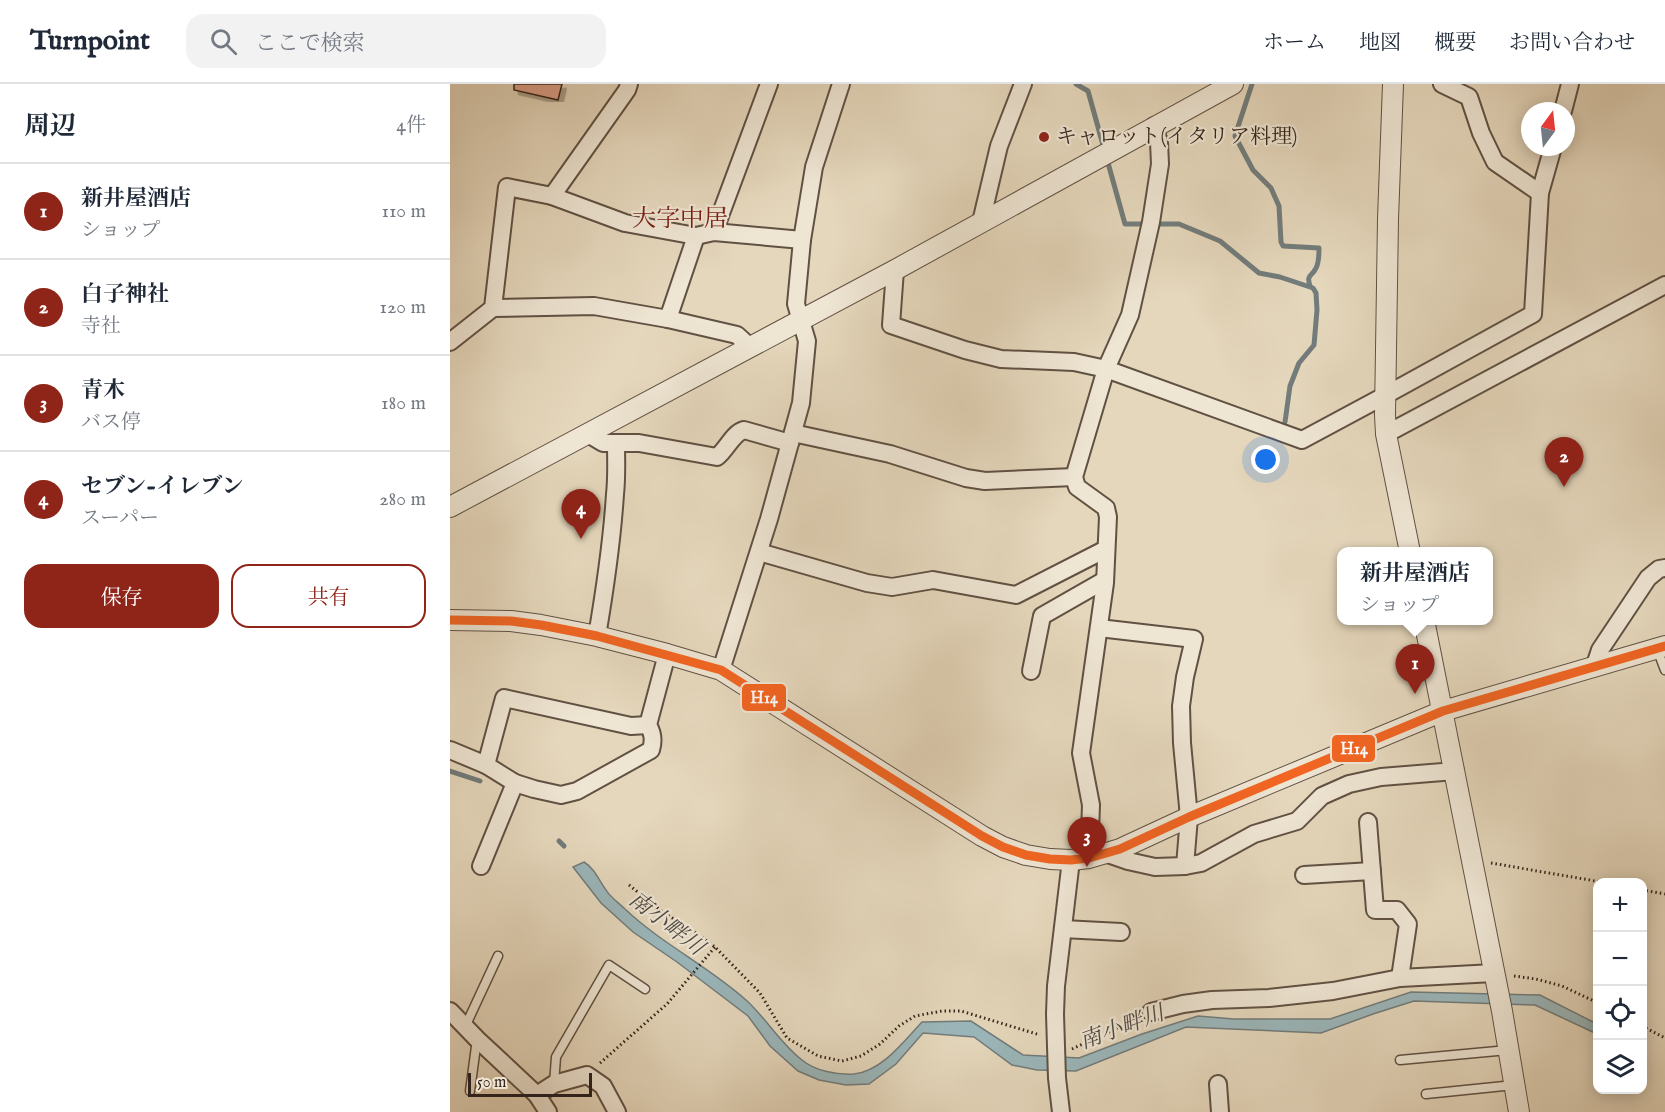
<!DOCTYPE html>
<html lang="ja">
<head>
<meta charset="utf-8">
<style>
	:root { --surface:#fff; --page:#f2f2f3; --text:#1f2937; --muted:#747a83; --line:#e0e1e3; --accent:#8f2418 }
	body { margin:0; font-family:"IM FELL English","Noto Serif JP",serif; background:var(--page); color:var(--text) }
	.controls { position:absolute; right:18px; bottom:18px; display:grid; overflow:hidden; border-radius:12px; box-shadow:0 3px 15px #0003 }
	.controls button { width:54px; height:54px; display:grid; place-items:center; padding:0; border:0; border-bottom:2px solid var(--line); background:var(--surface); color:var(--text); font:30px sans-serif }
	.compass { position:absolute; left:1071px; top:18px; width:54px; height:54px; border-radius:50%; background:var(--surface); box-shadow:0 3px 15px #0003; rotate:15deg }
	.scale { position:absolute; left:18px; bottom:15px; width:124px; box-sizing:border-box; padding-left:6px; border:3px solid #35241b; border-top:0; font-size:16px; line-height:21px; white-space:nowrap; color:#35241b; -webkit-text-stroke:4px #eee5d3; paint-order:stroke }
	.you { position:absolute; left:816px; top:376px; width:21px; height:21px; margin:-15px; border:4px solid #fff; border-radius:50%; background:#1a73e8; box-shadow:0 0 0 9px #1a73e833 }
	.badge { display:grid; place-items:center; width:39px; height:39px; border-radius:50%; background:var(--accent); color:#fff; font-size:20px; font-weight:700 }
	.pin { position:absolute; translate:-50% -50px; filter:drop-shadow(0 2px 3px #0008) }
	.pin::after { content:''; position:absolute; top:32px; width:21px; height:18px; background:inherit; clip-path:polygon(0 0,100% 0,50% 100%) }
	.popup { position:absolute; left:887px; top:463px; width:156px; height:78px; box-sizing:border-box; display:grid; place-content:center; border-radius:12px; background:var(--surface); filter:drop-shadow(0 2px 4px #0005); font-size:20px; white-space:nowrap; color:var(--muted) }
	.popup b { font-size:22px; color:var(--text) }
	.popup::after { content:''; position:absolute; left:50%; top:100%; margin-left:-12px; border:12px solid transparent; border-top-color:var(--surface) }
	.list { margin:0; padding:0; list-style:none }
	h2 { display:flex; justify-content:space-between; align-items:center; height:78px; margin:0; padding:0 24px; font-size:26px }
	h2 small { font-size:20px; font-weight:400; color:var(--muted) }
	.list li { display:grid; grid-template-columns:39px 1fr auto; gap:18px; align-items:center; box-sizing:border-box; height:96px; padding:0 24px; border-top:2px solid var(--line) }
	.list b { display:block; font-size:22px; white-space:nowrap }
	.list p { margin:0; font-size:20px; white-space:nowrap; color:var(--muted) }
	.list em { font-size:20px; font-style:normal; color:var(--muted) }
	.actions { display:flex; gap:12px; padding:18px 24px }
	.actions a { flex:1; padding:14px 0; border:2px solid var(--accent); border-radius:18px; text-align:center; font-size:21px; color:var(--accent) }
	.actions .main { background:var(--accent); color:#fff }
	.icon { flex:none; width:33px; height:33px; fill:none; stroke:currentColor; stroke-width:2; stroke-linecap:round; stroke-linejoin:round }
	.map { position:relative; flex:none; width:1215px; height:1028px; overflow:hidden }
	header { display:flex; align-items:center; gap:36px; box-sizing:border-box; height:84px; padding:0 30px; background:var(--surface); border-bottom:2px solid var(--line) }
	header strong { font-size:28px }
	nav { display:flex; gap:33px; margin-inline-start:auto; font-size:21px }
	.search { width:420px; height:54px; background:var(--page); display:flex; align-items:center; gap:15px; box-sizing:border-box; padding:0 21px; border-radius:18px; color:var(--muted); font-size:22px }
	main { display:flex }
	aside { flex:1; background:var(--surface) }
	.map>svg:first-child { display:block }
</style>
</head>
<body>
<header>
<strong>Turnpoint</strong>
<div class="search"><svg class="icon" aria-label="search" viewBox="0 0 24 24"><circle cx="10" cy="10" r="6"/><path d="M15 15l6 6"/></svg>ここで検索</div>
<nav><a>ホーム</a><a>地図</a><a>概要</a><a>お問い合わせ</a></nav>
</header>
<main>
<aside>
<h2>周辺<small>4件</small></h2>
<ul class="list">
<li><span class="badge">1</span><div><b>新井屋酒店</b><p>ショップ</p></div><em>110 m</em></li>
<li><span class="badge">2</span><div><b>白子神社</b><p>寺社</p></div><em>120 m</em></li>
<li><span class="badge">3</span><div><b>青木</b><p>バス停</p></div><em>180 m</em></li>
<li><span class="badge">4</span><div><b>セブン-イレブン</b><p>スーパー</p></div><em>280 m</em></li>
</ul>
<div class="actions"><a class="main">保存</a><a>共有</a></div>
</aside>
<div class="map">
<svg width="1215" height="1028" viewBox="0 0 1215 1028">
	<defs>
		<filter id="shadow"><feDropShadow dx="4.5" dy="4.5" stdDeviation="0" flood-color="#0004"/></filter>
	</defs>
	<rect width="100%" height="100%" fill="#e5d7bc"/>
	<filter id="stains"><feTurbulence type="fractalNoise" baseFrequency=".00333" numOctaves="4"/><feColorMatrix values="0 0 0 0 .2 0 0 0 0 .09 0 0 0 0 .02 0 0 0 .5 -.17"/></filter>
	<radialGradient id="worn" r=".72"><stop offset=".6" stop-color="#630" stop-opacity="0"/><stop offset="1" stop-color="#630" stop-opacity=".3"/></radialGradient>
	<path fill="#9bb7bb" stroke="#727c7b" stroke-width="1.5" d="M134 778C145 785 148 795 156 806 160 813 169 819 175 825 212 860 258 882 296 916 316 934 330 959 352 976 365 987 387 991 404 990 432 987 454 957 472 938L521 937 573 971 629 974 692 950 748 932 784 935H880L961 908 1090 911 1147 940V950L1085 921 964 917 923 930 871 949 736 943 626 987 587 986 562 981 524 953 473 949 446 980 419 1000 396 1001 369 996 348 987 320 962 298 932 227 878 183 848 151 819 123 783Z"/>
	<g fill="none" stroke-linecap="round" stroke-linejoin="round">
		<g stroke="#727c7b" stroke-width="5">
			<polyline points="626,0 638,7 675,140 729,140 770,157 809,189 830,193 863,204 866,209 867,226 864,261 849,279 840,302 835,338"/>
			<path d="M802 0 785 52 803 86 821 104 829 122 831 158 833 162 869 164C869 169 869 179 866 184 862 193 856 190 860 202"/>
			<polyline points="0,687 30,697"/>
			<polyline points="109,757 114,762"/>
		</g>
	</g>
	<polygon fill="#dea28a" stroke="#35241b" stroke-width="1.5" filter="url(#shadow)" points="64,0 112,0 108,16 64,6"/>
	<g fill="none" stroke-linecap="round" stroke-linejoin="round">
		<defs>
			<g id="service">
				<polyline points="1207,565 1215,586"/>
				<polyline points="15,943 48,872"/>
				<polyline points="950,976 1058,966"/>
				<polyline points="104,1000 106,973 159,881 195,905"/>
				<polyline points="20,1007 27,955"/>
				<polyline points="976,1010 1064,1001"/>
			</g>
			<g id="minor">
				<polyline points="992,0 1019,13 1031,49 1045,78 1090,109"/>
				<polyline points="1113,27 1120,0"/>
				<polyline points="102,112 177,6 179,0"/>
				<polyline points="531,138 549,62 573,0"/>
				<polyline points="264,148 319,0"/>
				<polyline points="445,186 441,241 515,266 551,275 624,278 656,285 852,356 934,312 1083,230 1090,109 1103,63"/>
				<polyline points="43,224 144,222 218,235 287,251 299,262"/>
				<polyline points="218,235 246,152"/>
				<polyline points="0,258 43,224 57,103 102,112 175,139 246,152 264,148 352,156"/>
				<polyline points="343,349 440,370 516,394 535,397 624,393"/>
				<path d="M138 350 153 359H189L267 373C277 365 283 349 294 346L340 359"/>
				<polyline points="936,350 1215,201"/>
				<polyline points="309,468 417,499 442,503 483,496 566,511 656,465"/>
				<polyline points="649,544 744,555 735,593 731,622 732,659 739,733 735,782"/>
				<path d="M147 552C155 505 162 457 165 410 167 393 166 376 166 359"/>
				<polyline points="1145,581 1150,566 1198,494 1209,485 1215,484"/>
				<polyline points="271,586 319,435 351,319 357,257 346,220 352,156 364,83 391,0"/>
				<polyline points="581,587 592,532 655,496"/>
				<path d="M0 666 36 681 65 699 84 705 111 711 127 707 201 666C204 656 203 649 198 641L217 570"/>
				<polyline points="36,681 54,614 181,642 198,641"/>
				<polyline points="918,738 925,826 947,826 958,840 950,894"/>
				<polyline points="655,769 678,777 705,783 735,782 751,779 804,750 847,737 872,712 899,700 931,693 1005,687"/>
				<polyline points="639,774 641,721 631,669 655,499 658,433 656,424 627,403 624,393 656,285 680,231 701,138 710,80 709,58 704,42"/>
				<polyline points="31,782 65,699"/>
				<polyline points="854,791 922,787"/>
				<polyline points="613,845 671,848"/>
				<polyline points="0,927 27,955 87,1011 98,1028"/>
				<polyline points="701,928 733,920 762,916 819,914 883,907 950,894 1044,889"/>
				<polyline points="768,1000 770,1028"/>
				<polyline points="87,1011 104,1000 137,991 153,1002 167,1028"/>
				<polyline points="611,1028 607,994 605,930 606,902 621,776"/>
			</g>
			<g id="tertiary">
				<polyline points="943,0 938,135 935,331 936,350 960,468"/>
				<polyline points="0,423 445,186 783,0"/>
				<polyline points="0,536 61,537 91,541 147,552 217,570 271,586 532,752 553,763 576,771 600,775 621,776 639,774 670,765 739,733 993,627 1215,562"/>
				<polyline points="974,536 1052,927 1069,1028"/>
			</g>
		</defs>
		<use href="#service" stroke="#615143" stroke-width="11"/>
		<use href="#minor" stroke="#615143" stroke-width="20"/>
		<use href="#tertiary" stroke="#615143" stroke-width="22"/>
		<g stroke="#35241b" stroke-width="3" stroke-dasharray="1.5 3" stroke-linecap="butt">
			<polyline points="1041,779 1151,798"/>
			<polyline points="179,801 214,829 242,846 265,863 310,909 337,954 368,972 392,977 411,972 430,960 449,942 465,932 492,927 511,927 590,951"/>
			<polyline points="1192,806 1215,810"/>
			<polyline points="1064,892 1086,895 1112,902 1148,919"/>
			<polyline points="1192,942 1215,954"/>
			<polyline points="622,965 687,935"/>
			<polyline points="150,979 217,920 265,863"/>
		</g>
		<use href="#service" stroke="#eee5d3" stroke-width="8"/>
		<use href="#minor" stroke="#eee5d3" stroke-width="16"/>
		<use href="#tertiary" stroke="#eee5d3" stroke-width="20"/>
		<defs>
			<polyline id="bus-1" points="0,536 61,537 91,541 147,552 271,586 532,752 553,763 576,771 600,775 621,776 639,774 670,765 739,733 993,627 1215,562"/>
		</defs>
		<use href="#bus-1" stroke="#eee5d3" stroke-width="14"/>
		<use href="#bus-1" stroke="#f26522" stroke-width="9"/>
	</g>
	<circle fill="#8f2418" stroke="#eee5d3" stroke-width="2" cx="594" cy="53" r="6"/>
	<g text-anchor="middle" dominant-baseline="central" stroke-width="4.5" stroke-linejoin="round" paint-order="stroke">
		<g font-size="21" fill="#35241b" stroke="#eee5d3" text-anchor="start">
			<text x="606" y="53">キャロット(イタリア料理)</text>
		</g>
		<g font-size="22" font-style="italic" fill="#4e4943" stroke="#eee5d3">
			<text transform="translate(216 840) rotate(38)">南小畔川</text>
			<text transform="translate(672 944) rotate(-20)">南小畔川</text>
		</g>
		<g font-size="24" fill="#7a1f14" stroke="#eee5d3">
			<text x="230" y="135">大字中居</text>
		</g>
	</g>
	<g stroke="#eee5d3" stroke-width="2">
		<rect x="291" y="599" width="46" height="29" rx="6" fill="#f26522"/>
		<rect x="881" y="650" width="45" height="29" rx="6" fill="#f26522"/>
	</g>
	<g font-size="16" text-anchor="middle" font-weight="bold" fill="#fff">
		<text x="314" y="619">H14</text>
		<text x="904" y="670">H14</text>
	</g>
	<rect width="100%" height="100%" filter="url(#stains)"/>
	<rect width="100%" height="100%" fill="url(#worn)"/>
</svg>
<div class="controls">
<button>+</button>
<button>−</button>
<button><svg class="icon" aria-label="locate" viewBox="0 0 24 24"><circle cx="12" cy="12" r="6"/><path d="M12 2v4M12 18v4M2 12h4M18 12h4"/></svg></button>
<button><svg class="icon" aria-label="layers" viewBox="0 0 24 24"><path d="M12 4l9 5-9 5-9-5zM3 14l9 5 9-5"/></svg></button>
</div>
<svg class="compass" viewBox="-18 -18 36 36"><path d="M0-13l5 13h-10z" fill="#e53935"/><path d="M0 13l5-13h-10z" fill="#747a83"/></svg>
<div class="scale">50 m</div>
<div class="you"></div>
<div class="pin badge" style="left:965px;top:610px">1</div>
<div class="popup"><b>新井屋酒店</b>ショップ</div>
<div class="pin badge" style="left:1114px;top:403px">2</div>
<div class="pin badge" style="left:637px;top:783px">3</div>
<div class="pin badge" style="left:131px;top:455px">4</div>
</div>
</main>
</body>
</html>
